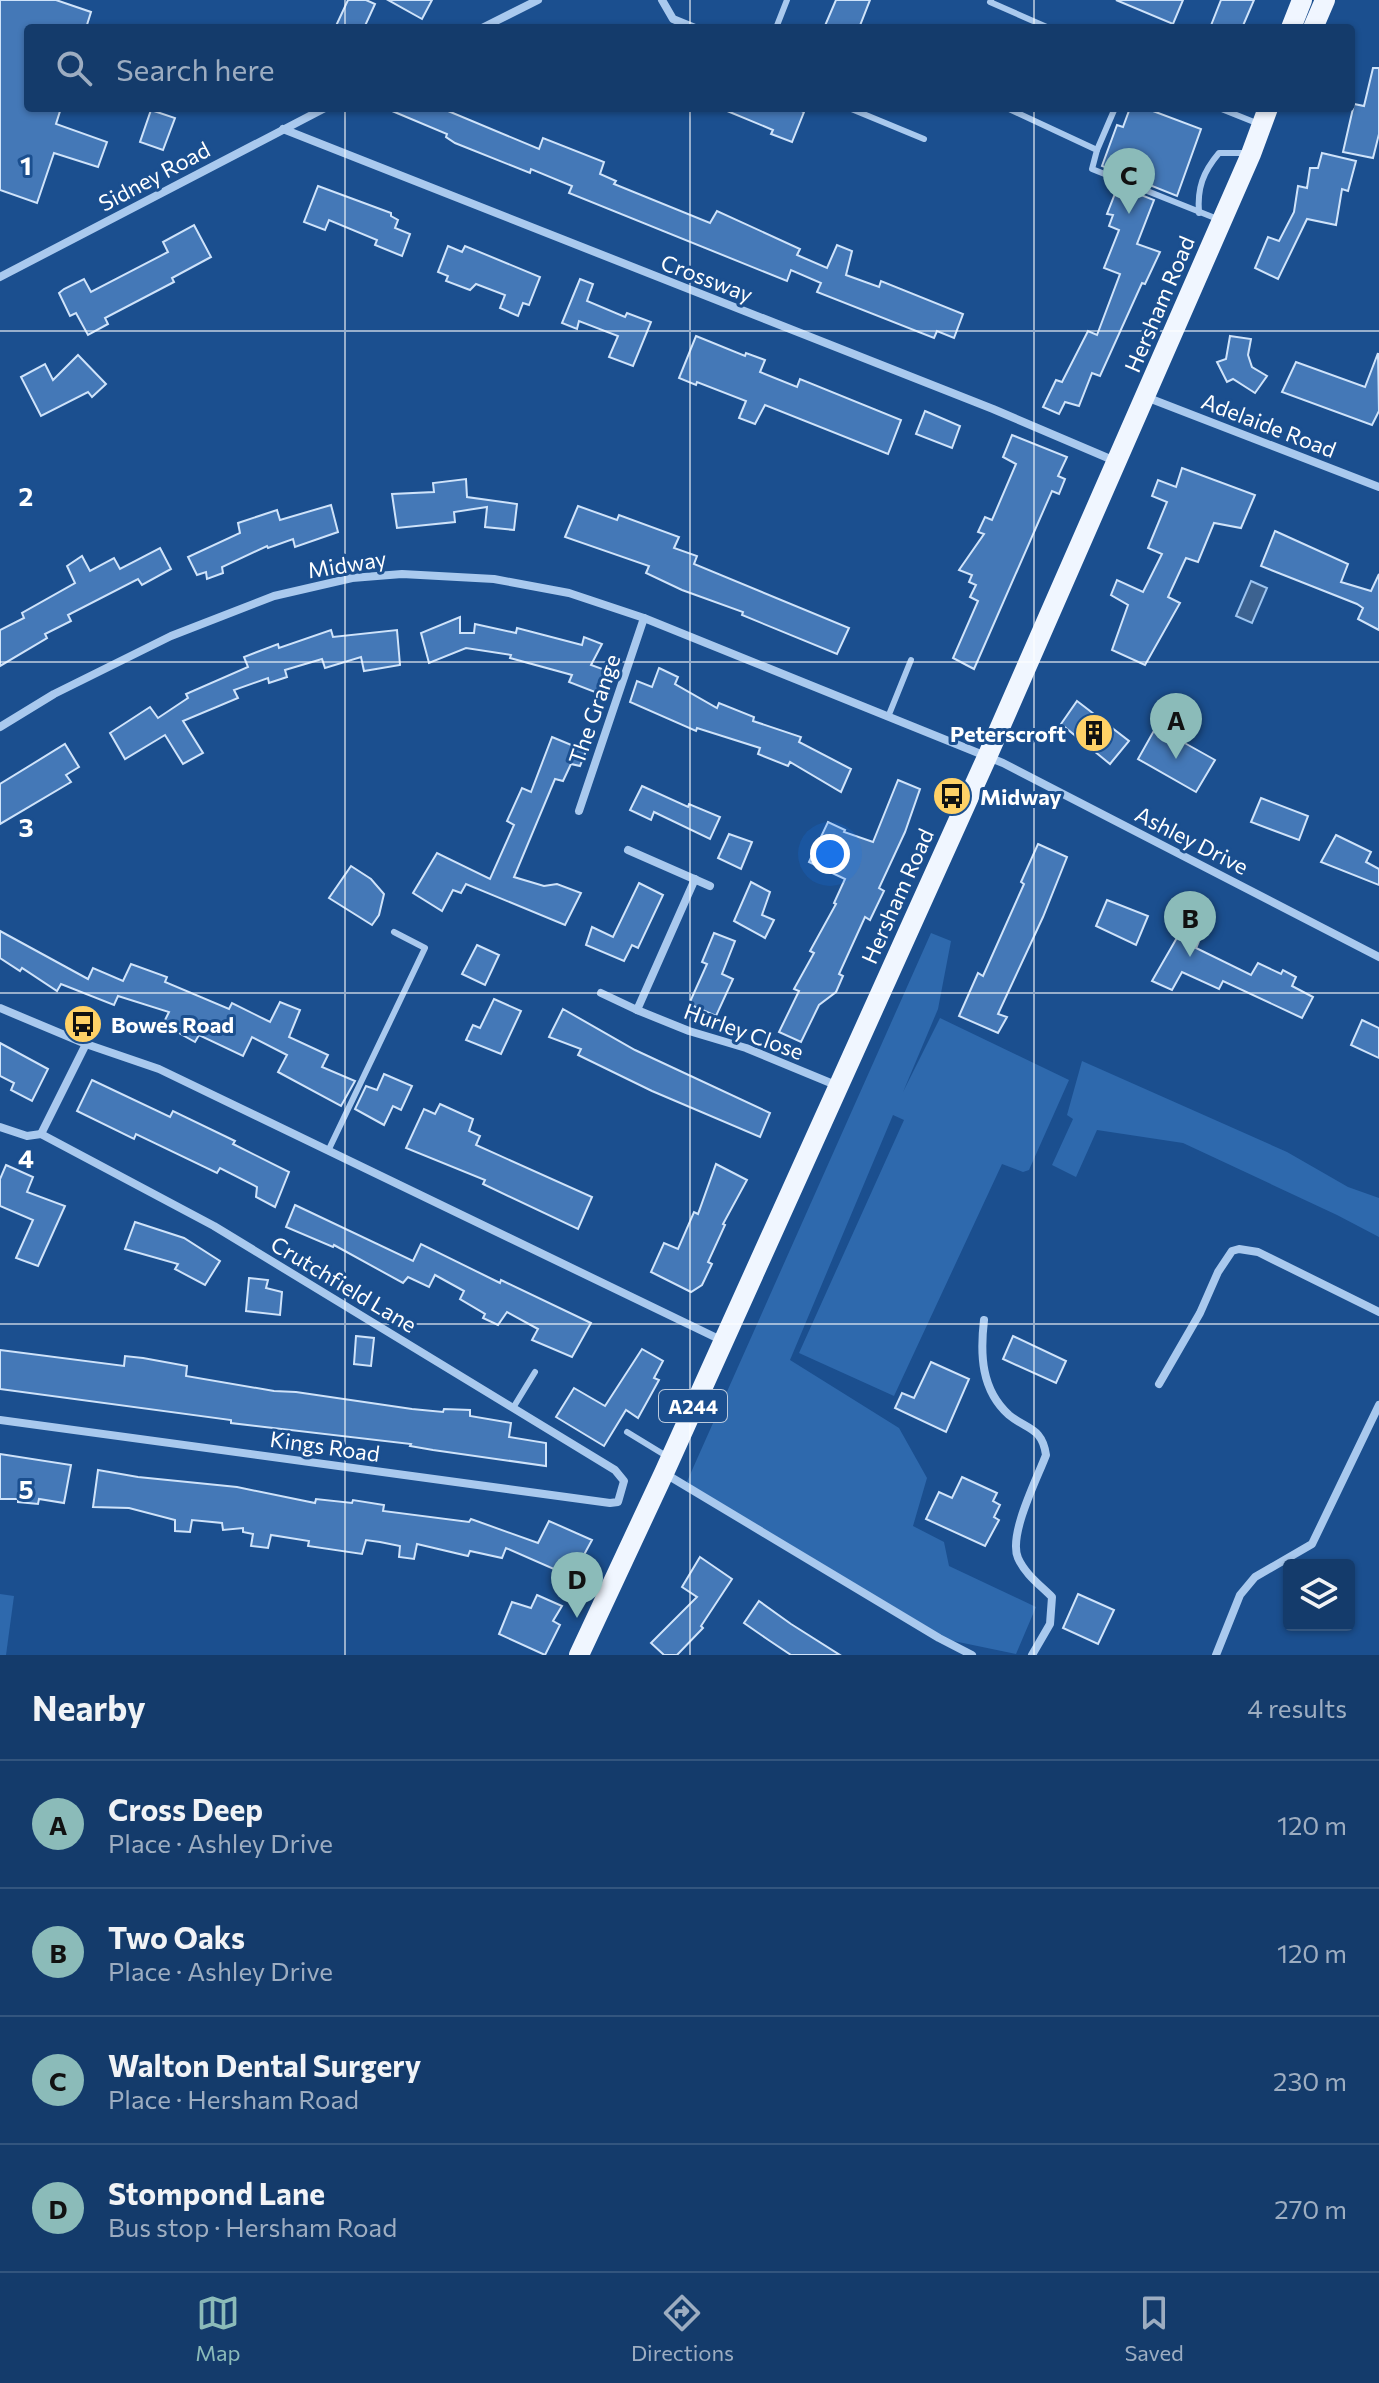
<!DOCTYPE html>
<html lang="en">
<head>
<meta charset="utf-8">
<style>
	:root { --surface:#143b6b; --page:#214673; --text:#f1f3f6; --muted:#9dadc1; --line:#33557e; --accent:#8bbbb9 }
	body { margin:0; font-family:Commissioner,sans-serif; background:var(--page); color:var(--text) }
	.controls { position:absolute; right:24px; bottom:24px; display:grid; overflow:hidden; border-radius:8px; box-shadow:0 2px 6px #0004 }
	.controls button { width:72px; height:72px; display:grid; place-items:center; padding:0; border:0; border-bottom:2px solid var(--line); background:var(--surface); color:var(--text); font:40px sans-serif }
	.you { position:absolute; left:830px; top:854px; width:28px; height:28px; margin:-20px; border:6px solid #fff; border-radius:50%; background:#1a73e8; box-shadow:0 0 0 12px #1a73e833 }
	.badge { display:grid; place-items:center; width:52px; height:52px; border-radius:50%; background:var(--accent); color:#111; font-size:26px; font-weight:700 }
	.pin { position:absolute; translate:-50% -66px; filter:drop-shadow(0 2px 4px #0008) }
	.pin::after { content:''; position:absolute; top:42px; width:28px; height:24px; background:inherit; clip-path:polygon(0 0,100% 0,50% 100%) }
	.list { margin:0; padding:0; list-style:none }
	h2 { display:flex; justify-content:space-between; align-items:center; height:104px; margin:0; padding:0 32px; font-size:34px }
	h2 small { font-size:26px; font-weight:400; color:var(--muted) }
	.list li { display:grid; grid-template-columns:52px 1fr auto; gap:24px; align-items:center; box-sizing:border-box; height:128px; padding:0 32px; border-top:2px solid var(--line) }
	.list b { display:block; font-size:30px; white-space:nowrap }
	.list p { margin:0; font-size:26px; white-space:nowrap; color:var(--muted) }
	.list em { font-size:26px; font-style:normal; color:var(--muted) }
	.icon { flex:none; width:44px; height:44px; fill:none; stroke:currentColor; stroke-width:2; stroke-linecap:round; stroke-linejoin:round }
	.map { position:relative; flex:none; width:1379px; height:1655px; overflow:hidden }
	.search { position:absolute; background:var(--surface); box-shadow:0 2px 6px #0004; left:24px; right:24px; top:24px; height:88px; display:flex; align-items:center; gap:20px; box-sizing:border-box; padding:0 28px; border-radius:8px; color:var(--muted); font-size:30px }
	.sheet { height:616px; background:var(--surface) }
	nav { display:flex; justify-content:space-around; align-items:center; box-sizing:border-box; height:112px; border-top:2px solid var(--line); background:var(--surface); font-size:22px; color:var(--muted) }
	nav a { display:grid; justify-items:center; gap:4px }
	nav .on { color:var(--accent) }
	.map>svg:first-child { display:block }
</style>
</head>
<body>
<div class="map">
<svg width="1379" height="1655" viewBox="0 0 1379 1655">
	<rect width="100%" height="100%" fill="#1b4f8f"/>
	<g fill="#2e69ad">
		<polygon points="931,933 951,941 938,1009 903,1092 940,1018 1069,1080 1029,1170 1023,1172 1002,1164 894,1396 799,1353 904,1120 893,1115 790,1360 899,1428 927,1478 913,1526 944,1542 949,1566 1036,1607 1016,1654 939,1638 685,1486"/>
		<polygon points="1082,1061 1287,1152 1348,1187 1379,1198 1379,1237 1337,1215 1183,1143 1097,1130 1076,1177 1052,1165 1073,1119 1067,1115"/>
		<polygon points="0,1594 14,1596 6,1655 0,1655"/>
	</g>
	<polygon fill="#3c6290" stroke="#9cc4f0" stroke-width="2" points="1251,581 1267,588 1252,623 1236,616"/>
	<g fill="#4478b7" stroke="#cfe3fa" stroke-width="2">
		<polygon points="0,0 56,0 91,12 86,28 28,28 28,108 61,108 56,124 107,142 98,167 54,153 37,203 0,190"/>
		<polygon points="348,0 366,0 375,4 364,28 335,28"/>
		<polygon points="388,0 432,0 422,19"/>
		<polygon points="836,0 870,0 859,28 824,28"/>
		<polygon points="1116,0 1183,0 1173,24"/>
		<polygon points="1221,0 1254,0 1242,28 1210,28"/>
		<polygon points="1373,68 1379,68 1379,134 1373,158 1343,152 1354,104 1364,106"/>
		<polygon points="385,108 441,108 539,149 543,138 604,162 600,174 616,181 614,184 710,223 717,211 800,249 797,255 827,268 837,245 852,251 846,275 879,287 881,281 963,314 954,338 937,331 934,338 817,292 821,283 791,270 787,281 569,193 572,186 531,169 530,173 455,143 446,137 447,134"/>
		<polygon points="720,108 794,108 804,112 792,142 771,134 773,130"/>
		<polygon points="1130,108 1145,108 1201,129 1177,196 1102,166 1117,125 1123,127"/>
		<polygon points="151,110 175,118 163,150 140,142"/>
		<polygon points="1322,153 1356,161 1348,191 1342,189 1336,225 1307,219 1278,279 1255,268 1268,237 1279,241 1294,212 1298,186 1307,188 1310,168 1318,168"/>
		<polygon points="318,186 391,213 391,216 398,220 395,228 410,234 402,256 375,245 377,240 329,220 325,230 304,222"/>
		<polygon points="1118,186 1154,200 1137,244 1160,252 1145,284 1142,283 1100,376 1092,373 1079,406 1065,402 1059,414 1043,407 1056,380 1062,382 1088,331 1097,335 1120,274 1104,268 1119,230 1109,226 1113,215 1107,214"/>
		<polygon points="194,225 211,257 172,278 174,282 105,318 108,324 88,335 76,313 70,316 59,293 64,289 84,279 91,292 168,252 163,242"/>
		<polygon points="448,246 462,252 465,246 540,277 529,305 523,303 518,316 500,308 505,295 476,284 470,290 446,281 448,276 438,272"/>
		<polygon points="580,279 593,284 587,301 625,317 627,313 651,322 633,366 609,357 618,336 579,321 577,329 562,323"/>
		<polygon points="696,336 745,356 746,353 765,360 760,372 797,387 800,379 901,420 888,454 765,405 755,424 739,418 746,401 697,382 696,385 679,378"/>
		<polygon points="1230,336 1251,339 1248,355 1252,367 1267,376 1255,393 1233,379 1227,382 1217,362 1226,359"/>
		<polygon points="1378,353 1379,411 1372,425 1282,392 1296,362 1365,387"/>
		<polygon points="78,355 106,384 92,397 88,392 41,416 21,377 45,364 53,380"/>
		<polygon points="925,411 960,426 952,448 916,434"/>
		<polygon points="1012,435 1067,457 1058,476 1065,479 1059,494 1052,491 974,669 953,658 978,601 970,597 976,585 969,582 972,575 959,570 984,534 978,532 985,517 992,520 1016,464 1003,457"/>
		<polygon points="1182,468 1255,495 1241,528 1214,523 1198,562 1186,558 1168,597 1180,603 1145,665 1112,650 1128,605 1111,595 1117,580 1143,592 1162,554 1148,548 1167,502 1152,496 1158,480 1176,487"/>
		<polygon points="466,479 467,497 517,504 514,530 485,527 487,507 454,512 455,522 397,528 392,494 434,492 433,483"/>
		<polygon points="331,505 338,532 295,547 293,539 268,548 267,546 222,567 223,573 207,579 206,572 197,575 188,557 240,533 238,523 277,510 280,520"/>
		<polygon points="578,506 617,520 619,515 679,537 674,548 697,556 694,564 849,628 837,654 742,615 743,612 682,590 646,573 649,566 565,537"/>
		<polygon points="1275,531 1348,564 1341,582 1371,591 1379,574 1379,630 1358,619 1363,608 1357,604 1261,566"/>
		<polygon points="160,548 171,569 142,585 138,579 68,615 71,621 45,634 47,638 0,666 0,630 24,618 22,613 75,583 67,566 82,556 90,571 114,558 120,569"/>
		<polygon points="460,617 460,633 474,633 475,624 516,633 517,628 582,645 584,637 602,644 591,665 608,671 600,694 569,682 572,675 510,658 511,655 466,648 429,663 421,633"/>
		<polygon points="331,630 333,637 397,630 400,665 364,671 361,657 325,668 322,659 285,670 287,677 269,683 268,678 234,690 238,698 183,721 203,753 183,764 165,735 125,759 110,733 150,707 158,718 188,698 186,694 248,667 244,657 278,644 279,648"/>
		<polygon points="659,668 678,677 675,684 717,708 719,703 754,717 753,721 801,737 799,742 851,769 841,792 790,762 788,766 758,754 760,748 697,728 696,731 630,702 637,681 652,687"/>
		<polygon points="1077,701 1129,741 1110,764 1061,724"/>
		<polygon points="1156,727 1215,760 1196,792 1138,759"/>
		<polygon points="552,737 586,751 580,766 571,764 563,781 555,779 514,877 544,886 557,884 581,893 565,925 466,884 461,893 453,890 442,911 413,893 437,853 490,879 514,825 507,821 522,788 531,792"/>
		<polygon points="65,744 79,767 66,775 71,782 0,824 0,784"/>
		<polygon points="898,780 920,789 905,832 879,888 884,891 870,920 865,917 839,974 843,976 836,992 819,1005 801,1042 779,1032 799,991 794,989 814,953 810,951 836,904 834,903 845,879 809,862 828,822 845,830 844,832 873,842"/>
		<polygon points="642,786 688,807 689,804 720,817 710,839 654,812 651,820 630,810"/>
		<polygon points="1261,798 1308,816 1299,840 1251,822"/>
		<polygon points="729,834 752,842 741,869 718,858"/>
		<polygon points="1336,835 1371,852 1366,862 1379,869 1379,885 1321,862"/>
		<polygon points="1038,844 1067,857 1043,917 998,1014 1007,1017 998,1033 959,1016 978,973 983,976 1024,884 1021,882"/>
		<polygon points="351,866 371,879 384,894 379,915 372,925 329,898"/>
		<polygon points="751,882 770,892 762,915 774,920 765,938 734,921"/>
		<polygon points="639,883 663,895 638,948 632,945 624,961 586,945 592,927 613,937"/>
		<polygon points="1107,900 1148,916 1136,945 1096,926"/>
		<polygon points="1186,922 1204,930 1196,948 1251,975 1258,963 1281,974 1283,970 1296,977 1292,986 1313,997 1302,1018 1223,981 1219,989 1182,972 1172,990 1152,981"/>
		<polygon points="0,931 88,979 93,968 123,981 131,964 167,977 165,982 229,1009 232,1003 270,1022 280,1002 300,1010 289,1037 328,1055 322,1067 355,1081 341,1106 278,1072 287,1055 252,1037 243,1056 199,1035 195,1042 163,1024 169,1012 118,996 114,1005 61,984 57,991 22,968 20,971 0,958"/>
		<polygon points="714,933 735,941 722,974 733,979 716,1016 689,1004 707,964 702,962"/>
		<polygon points="477,945 499,955 485,985 462,974"/>
		<polygon points="494,999 521,1011 501,1054 466,1040 473,1025 480,1028"/>
		<polygon points="563,1009 635,1050 770,1113 760,1137 652,1091 578,1055 581,1049 549,1037"/>
		<polygon points="1362,1020 1379,1028 1379,1058 1351,1045"/>
		<polygon points="0,1043 48,1069 32,1101 11,1090 14,1083 0,1076"/>
		<polygon points="384,1074 412,1086 401,1110 393,1106 384,1125 355,1109 366,1086 377,1090"/>
		<polygon points="92,1080 170,1117 173,1111 235,1141 233,1144 289,1172 275,1207 256,1197 257,1187 220,1168 217,1173 136,1134 134,1139 77,1111"/>
		<polygon points="440,1104 473,1119 469,1131 480,1136 476,1145 592,1197 578,1229 483,1184 485,1180 406,1148 424,1109 435,1114"/>
		<polygon points="716,1164 747,1180 723,1224 725,1225 708,1262 712,1264 702,1285 691,1292 651,1272 664,1243 678,1249 694,1212 698,1214"/>
		<polygon points="6,1165 33,1177 27,1192 65,1206 38,1266 16,1258 33,1220 0,1206 0,1179"/>
		<polygon points="295,1205 413,1261 421,1244 500,1283 501,1280 591,1323 572,1357 532,1340 538,1329 507,1312 498,1325 483,1318 485,1314 460,1299 464,1291 435,1275 429,1287 408,1277 403,1283 334,1245 333,1247 286,1227"/>
		<polygon points="135,1222 184,1238 220,1261 205,1285 175,1269 178,1264 125,1249"/>
		<polygon points="249,1278 268,1280 266,1288 282,1292 280,1315 246,1311"/>
		<polygon points="356,1336 374,1338 371,1366 354,1364"/>
		<polygon points="1013,1336 1066,1361 1056,1383 1003,1359"/>
		<polygon points="642,1349 663,1361 654,1378 659,1380 638,1418 626,1410 604,1446 556,1417 574,1388 605,1406"/>
		<polygon points="0,1350 124,1366 125,1356 143,1358 187,1366 186,1376 274,1391 296,1392 412,1409 443,1412 444,1409 470,1410 470,1416 511,1423 509,1437 546,1443 546,1466 433,1450 410,1446 411,1444 231,1423 231,1420 0,1389"/>
		<polygon points="931,1362 969,1379 946,1432 895,1408 902,1393 914,1398"/>
		<polygon points="0,1454 71,1465 64,1503 39,1499 38,1504 18,1502 18,1499 0,1499"/>
		<polygon points="98,1470 138,1477 237,1487 315,1503 316,1499 352,1503 353,1500 384,1505 383,1511 469,1522 471,1519 538,1543 549,1521 592,1540 572,1577 506,1548 502,1558 470,1551 468,1556 417,1544 414,1559 399,1557 400,1546 380,1542 366,1540 362,1554 308,1546 309,1541 271,1535 268,1548 251,1546 253,1534 243,1532 243,1528 223,1530 222,1523 192,1520 190,1532 175,1531 175,1520 129,1508 93,1507"/>
		<polygon points="962,1477 997,1493 993,1501 1000,1505 994,1517 999,1520 985,1546 926,1519 939,1492 952,1498"/>
		<polygon points="700,1557 732,1579 701,1626 703,1628 677,1655 664,1655 651,1643 697,1597 682,1587"/>
		<polygon points="1078,1594 1114,1610 1098,1644 1063,1628"/>
		<polygon points="537,1595 562,1606 553,1621 560,1625 545,1655 499,1634 512,1602 531,1608"/>
		<polygon points="759,1601 791,1624 840,1655 791,1655 770,1641 744,1623"/>
	</g>
	<g fill="none" stroke-linecap="round" stroke-linejoin="round">
		<g stroke="#a9c9ee" stroke-width="6">
			<polyline points="991,0 990,2 1049,28"/>
			<polyline points="776,28 787,0"/>
			<polyline points="849,108 924,139"/>
			<polyline points="1007,108 1097,150 1092,169 1220,220"/>
			<polyline points="1219,108 1259,124"/>
			<polyline points="1097,150 1115,108"/>
			<path d="M1199 213C1197 188 1203 172 1219 153H1246"/>
			<polyline points="888,717 911,660"/>
			<polyline points="329,1149 425,948 394,932"/>
			<polyline points="513,1408 535,1372"/>
			<polyline points="627,1432 668,1457"/>
		</g>
		<g stroke="#a9c9ee" stroke-width="8">
			<polyline points="662,0 673,19 695,28"/>
			<polyline points="482,28 538,0"/>
			<polyline points="283,129 993,409 1115,461"/>
			<polyline points="0,277 325,108"/>
			<polyline points="1146,397 1379,487"/>
			<polyline points="0,727 54,694 171,636 274,596 352,578 402,574 494,579 569,593 644,618 1003,763 1379,957"/>
			<polyline points="579,811 644,618"/>
			<polyline points="628,850 710,886"/>
			<polyline points="601,993 637,1010 695,879"/>
			<polyline points="0,1008 86,1044 159,1069 721,1340"/>
			<polyline points="637,1010 689,1031 746,1048 838,1086"/>
			<polyline points="0,1127 27,1136 41,1134 214,1226 615,1470 624,1481 618,1502 610,1503 0,1420"/>
			<polyline points="41,1134 86,1044"/>
			<path d="M984 1320C980 1354 981 1390 1009 1415 1027 1430 1042 1427 1046 1455 1037 1479 1008 1535 1018 1558 1025 1574 1040 1585 1052 1597L1050 1624 1032 1655"/>
			<polyline points="1159,1384 1200,1313 1218,1272 1232,1251 1239,1249 1258,1252 1379,1312"/>
			<polyline points="664,1473 939,1638 972,1655"/>
			<polyline points="1216,1655 1240,1595 1255,1577 1312,1544 1379,1405"/>
		</g>
		<g stroke="#f0f6ff" stroke-width="20">
			<polyline points="1291,28 1302,0"/>
			<polyline points="1313,28 1325,0"/>
			<polyline points="579,1655 664,1473 987,757 1251,154 1268,108"/>
		</g>
	</g>
	<path fill="none" stroke="#fff" stroke-width="2" stroke-opacity="0.55" d="M345 0V28M690 0V28M1034 0V28M345 108V1655M690 108V1655M1034 108V1655M0 331H1379M0 662H1379M0 993H1379M0 1324H1379"/>
	<defs>
		<symbol id="building-disc" viewBox="-11 -11 22 22"><circle r="9.5" fill="#ffd166" stroke="#1b4f8f"/><path d="M-4-6H4V6H1V3H-1V6H-4ZM-2.5-4.3h1.7v1.8h-1.7ZM.8-4.3h1.7v1.8H.8ZM-2.5-1h1.7V.8h-1.7ZM.8-1h1.7V.8H.8Z" fill="#111"/></symbol>
		<symbol id="bus-disc" viewBox="-11 -11 22 22"><circle r="9.5" fill="#ffd166" stroke="#1b4f8f"/><path d="M-5-6H5V4H4V6H2V4H-2V6H-4V4H-5ZM-3.5-4V0h7V-4ZM-3.5 1.2v1.5H-2V1.2ZM2 1.2v1.5H3.5V1.2Z" fill="#111"/></symbol>
	</defs>
	<g fill-rule="evenodd">
		<use href="#building-disc" x="1072" y="711" width="44" height="44"/>
		<use href="#bus-disc" x="930" y="774" width="44" height="44"/>
		<use href="#bus-disc" x="61" y="1002" width="44" height="44"/>
	</g>
	<g text-anchor="middle" dominant-baseline="central" stroke-width="6" stroke-linejoin="round" paint-order="stroke">
		<rect fill="#1b4f8f" stroke="#bbcadd" stroke-width="2" x="659" y="1390" width="68" height="32" rx="6"/>
		<g font-size="20" font-weight="bold" fill="#fff">
			<text x="693" y="1406">A244</text>
		</g>
		<g font-size="22" fill="#fff" stroke="#1b4f8f">
			<text transform="translate(154 176) rotate(-28)">Sidney Road</text>
			<text transform="translate(707 278) rotate(21)">Crossway</text>
			<text transform="translate(1159 304) rotate(-67)">Hersham Road</text>
			<text transform="translate(1269 425) rotate(21)">Adelaide Road</text>
			<text transform="translate(347 564) rotate(-9)">Midway</text>
			<text transform="translate(594 709) rotate(-71)">The Grange</text>
			<text transform="translate(1192 840) rotate(27)">Ashley Drive</text>
			<text transform="translate(897 896) rotate(-66)">Hersham Road</text>
			<text transform="translate(744 1031) rotate(20)">Hurley Close</text>
			<text transform="translate(344 1284) rotate(31)">Crutchfield Lane</text>
			<text transform="translate(325 1446) rotate(8)">Kings Road</text>
		</g>
		<g font-size="22" font-weight="bold" fill="#fff" stroke="#1b4f8f" text-anchor="start">
			<text x="1066" y="733" text-anchor="end">Peterscroft</text>
			<text x="980" y="796">Midway</text>
			<text x="111" y="1024">Bowes Road</text>
		</g>
	</g>
	<g font-size="26" text-anchor="middle" font-weight="bold" fill="#fff" stroke="#1b4f8f" stroke-width="6" stroke-linejoin="round" paint-order="stroke">
		<text x="26" y="175">1</text>
		<text x="26" y="506">2</text>
		<text x="26" y="837">3</text>
		<text x="26" y="1168">4</text>
		<text x="26" y="1499">5</text>
	</g>
</svg>
<div class="controls">
<button><svg class="icon" aria-label="layers" viewBox="0 0 24 24"><path d="M12 4l9 5-9 5-9-5zM3 14l9 5 9-5"/></svg></button>
</div>
<div class="you"></div>
<div class="pin badge" style="left:1176px;top:759px">A</div>
<div class="pin badge" style="left:1190px;top:957px">B</div>
<div class="pin badge" style="left:1129px;top:214px">C</div>
<div class="pin badge" style="left:577px;top:1618px">D</div>
<div class="search"><svg class="icon" aria-label="search" viewBox="0 0 24 24"><circle cx="10" cy="10" r="6"/><path d="M15 15l6 6"/></svg>Search here</div>
</div>
<section class="sheet">
<h2>Nearby<small>4 results</small></h2>
<ul class="list">
<li><span class="badge">A</span><div><b>Cross Deep</b><p>Place · Ashley Drive</p></div><em>120 m</em></li>
<li><span class="badge">B</span><div><b>Two Oaks</b><p>Place · Ashley Drive</p></div><em>120 m</em></li>
<li><span class="badge">C</span><div><b>Walton Dental Surgery</b><p>Place · Hersham Road</p></div><em>230 m</em></li>
<li><span class="badge">D</span><div><b>Stompond Lane</b><p>Bus stop · Hersham Road</p></div><em>270 m</em></li>
</ul>
</section>
<nav>
<a class="on"><svg class="icon" aria-label="map" viewBox="0 0 24 24"><path d="M3 6l6-2 6 2 6-2v14l-6 2-6-2-6 2zM9 4v14M15 6v14"/></svg>Map</a>
<a><svg class="icon" aria-label="directions" viewBox="0 0 24 24"><path d="M12 3l9 9-9 9-9-9zM9 14v-3h6M13 9l2 2-2 2"/></svg>Directions</a>
<a><svg class="icon" aria-label="saved" viewBox="0 0 24 24"><path d="M7 4h10v16l-5-4-5 4z"/></svg>Saved</a>
</nav>
</body>
</html>
